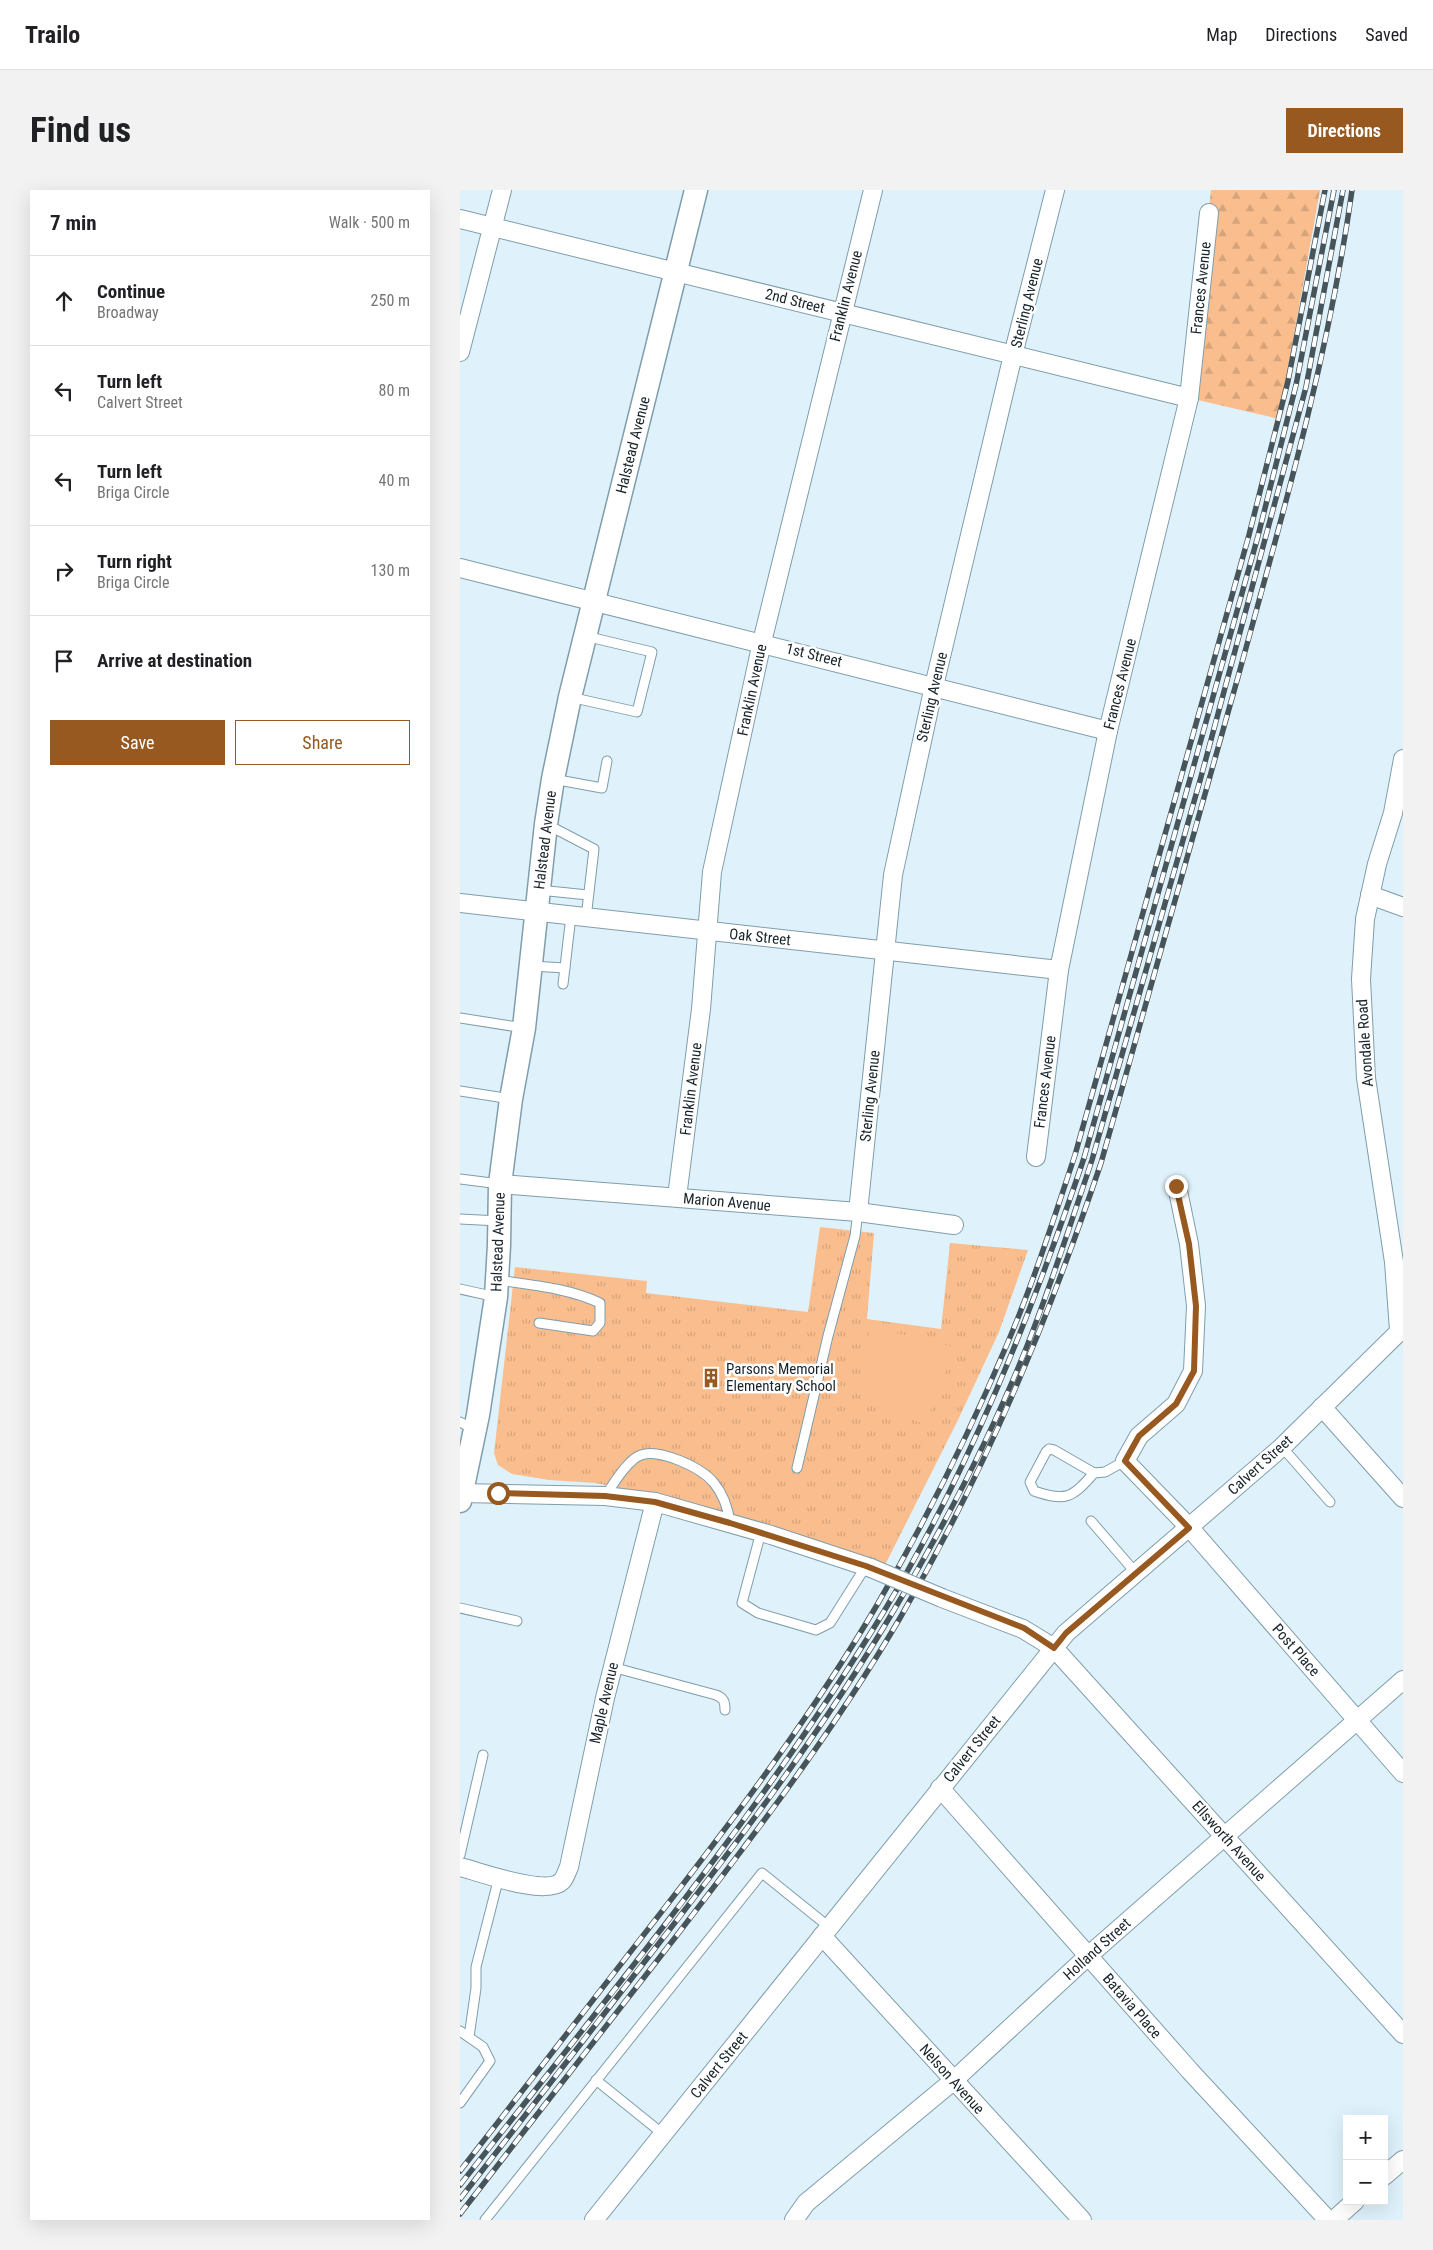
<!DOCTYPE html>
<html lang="en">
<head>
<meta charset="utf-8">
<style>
	:root { --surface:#fff; --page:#f2f2f2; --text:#202124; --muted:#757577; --line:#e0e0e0; --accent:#97591f }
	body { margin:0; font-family:"Roboto Condensed",sans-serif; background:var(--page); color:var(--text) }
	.controls { position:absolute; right:15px; bottom:15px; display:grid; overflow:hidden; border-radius:0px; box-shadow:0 5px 20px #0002 }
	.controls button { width:45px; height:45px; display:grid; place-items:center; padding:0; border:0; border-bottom:1px solid var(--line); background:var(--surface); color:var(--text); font:25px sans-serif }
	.stop { position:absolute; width:15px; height:15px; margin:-11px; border:4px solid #97591f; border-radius:50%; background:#fff }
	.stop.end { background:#97591f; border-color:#fff; box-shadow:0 1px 5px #0008 }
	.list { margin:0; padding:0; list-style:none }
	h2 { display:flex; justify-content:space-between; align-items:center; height:65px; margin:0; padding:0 20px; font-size:21px }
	h2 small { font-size:16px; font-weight:400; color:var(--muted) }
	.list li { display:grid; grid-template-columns:32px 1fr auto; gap:15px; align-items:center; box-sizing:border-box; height:90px; padding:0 20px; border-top:1px solid var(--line) }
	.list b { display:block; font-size:19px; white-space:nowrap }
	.list p { margin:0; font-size:16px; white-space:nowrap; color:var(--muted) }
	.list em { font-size:16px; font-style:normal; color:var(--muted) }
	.actions { display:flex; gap:10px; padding:15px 20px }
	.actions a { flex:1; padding:11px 0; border:1px solid var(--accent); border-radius:0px; text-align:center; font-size:18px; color:var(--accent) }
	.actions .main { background:var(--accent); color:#fff }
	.icon { flex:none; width:28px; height:28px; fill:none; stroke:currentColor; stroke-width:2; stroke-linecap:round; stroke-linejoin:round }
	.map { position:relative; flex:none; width:943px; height:2030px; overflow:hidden; border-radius:0px }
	header { display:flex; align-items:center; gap:30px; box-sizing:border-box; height:70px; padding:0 25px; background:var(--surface); border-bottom:1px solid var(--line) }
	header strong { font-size:24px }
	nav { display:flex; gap:28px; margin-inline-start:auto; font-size:18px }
	.intro { display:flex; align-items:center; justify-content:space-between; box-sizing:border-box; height:120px; padding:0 30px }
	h1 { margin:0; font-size:35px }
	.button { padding:12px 22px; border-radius:0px; background:var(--accent); color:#fff; font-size:18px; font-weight:700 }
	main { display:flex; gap:30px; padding:0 30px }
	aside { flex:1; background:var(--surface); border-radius:0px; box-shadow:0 5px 20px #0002 }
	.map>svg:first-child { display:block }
</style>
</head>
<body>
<header>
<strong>Trailo</strong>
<nav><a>Map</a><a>Directions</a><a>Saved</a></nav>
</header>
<div class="intro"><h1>Find us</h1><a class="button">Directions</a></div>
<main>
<aside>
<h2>7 min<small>Walk · 500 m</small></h2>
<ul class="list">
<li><svg class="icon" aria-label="ahead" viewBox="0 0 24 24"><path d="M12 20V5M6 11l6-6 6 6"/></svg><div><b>Continue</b><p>Broadway</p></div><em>250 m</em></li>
<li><svg class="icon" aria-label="left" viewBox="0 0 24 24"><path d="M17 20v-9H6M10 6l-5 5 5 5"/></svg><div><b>Turn left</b><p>Calvert Street</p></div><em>80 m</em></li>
<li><svg class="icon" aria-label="left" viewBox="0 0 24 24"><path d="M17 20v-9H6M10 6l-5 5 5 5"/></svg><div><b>Turn left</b><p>Briga Circle</p></div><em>40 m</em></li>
<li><svg class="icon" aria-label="right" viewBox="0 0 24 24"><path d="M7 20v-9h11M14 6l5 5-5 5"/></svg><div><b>Turn right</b><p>Briga Circle</p></div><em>130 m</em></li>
<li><svg class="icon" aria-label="arrive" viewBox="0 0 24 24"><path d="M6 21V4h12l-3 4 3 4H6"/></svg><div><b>Arrive at destination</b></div></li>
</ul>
<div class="actions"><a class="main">Save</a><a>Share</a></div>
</aside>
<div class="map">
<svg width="943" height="2030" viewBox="0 0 943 2030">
	<defs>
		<pattern id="grass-tufts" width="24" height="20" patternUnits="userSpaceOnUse" patternTransform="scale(1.25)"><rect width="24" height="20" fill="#fabe8e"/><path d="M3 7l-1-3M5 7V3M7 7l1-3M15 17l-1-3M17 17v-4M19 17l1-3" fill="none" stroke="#d6a37a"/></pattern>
		<pattern id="forest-firs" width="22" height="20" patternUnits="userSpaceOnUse" patternTransform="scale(1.25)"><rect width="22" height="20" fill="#fabe8e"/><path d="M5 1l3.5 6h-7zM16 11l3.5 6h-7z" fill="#d6a37a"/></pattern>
	</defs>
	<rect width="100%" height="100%" fill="#dff2fb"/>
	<polygon fill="url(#grass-tufts)" points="360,1037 414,1043 407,1129 481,1139 490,1053 568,1060 539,1142 498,1230 423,1379 214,1309 135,1293 89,1290 52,1284 38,1275 34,1263 55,1077 187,1091 186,1103 348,1122"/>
	<polygon fill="url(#forest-firs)" points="751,0 860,0 819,229 729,208"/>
	<polygon fill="#fabe8e" points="410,1137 495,1157 466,1234 422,1221 399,1194"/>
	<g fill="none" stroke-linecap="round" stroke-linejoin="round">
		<defs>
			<g id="service">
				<polyline points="110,507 177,522 192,462 125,446"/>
				<polyline points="93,589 142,598 147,571"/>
				<polyline points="86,634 134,659 126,728"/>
				<polyline points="79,700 128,705"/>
				<polyline points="71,776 105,778"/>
				<polyline points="103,794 111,726"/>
				<polyline points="0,828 64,838"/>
				<polyline points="0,901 51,909"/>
				<polyline points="0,989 40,994"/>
				<polyline points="0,1029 39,1031"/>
				<path d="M37 1090C72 1095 108 1098 140 1113V1133L133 1141 79 1133"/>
				<polyline points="0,1099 36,1107"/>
				<polyline points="0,1232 15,1240"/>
				<polyline points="822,1257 870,1312"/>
				<polyline points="337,1278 368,1146 395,1046 398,1022"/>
				<path d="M634 1283C612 1308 606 1312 574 1301L570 1292 586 1262 589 1259 594 1260 634 1283 645 1282 665 1271"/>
				<path d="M145 1306C153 1295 167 1270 181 1265 200 1258 242 1278 254 1293 264 1305 268 1318 270 1333"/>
				<polyline points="631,1331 676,1383"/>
				<polyline points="301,1342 282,1413 298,1423 356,1440 370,1433 406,1376"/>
				<polyline points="0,1418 57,1431"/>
				<path d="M152 1477 256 1505C264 1508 265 1512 265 1520"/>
				<polyline points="0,1665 23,1565"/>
				<polyline points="0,1841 23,1857 30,1871 0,1913"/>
				<polyline points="9,1847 16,1798 16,1777 39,1687"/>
				<polyline points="136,1890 203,1944"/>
				<polyline points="25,2030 302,1683 369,1737"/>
			</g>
			<g id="minor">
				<polyline points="0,29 729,208"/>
				<polyline points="0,162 42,0"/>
				<polyline points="0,378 648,541"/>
				<polyline points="910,705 943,717"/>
				<polyline points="0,713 599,780"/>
				<polyline points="576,967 599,780 648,541 729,208 749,23"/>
				<polyline points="40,994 398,1022 494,1035"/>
				<polyline points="717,996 729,1054 736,1116 733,1181 716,1214 679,1246 665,1271 729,1337 943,1583"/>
				<polyline points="217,1007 241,819 252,682 302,452 413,0"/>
				<polyline points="398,1022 433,685 474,496 553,165 595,0"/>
				<polyline points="939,1140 934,1072 906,888 901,789 905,729 917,674 933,623 943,569"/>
				<polyline points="862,1217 943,1308"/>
				<polyline points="0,1303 145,1306 195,1312 311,1345 411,1378"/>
				<polyline points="482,1408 563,1439 594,1458 943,1844"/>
				<polyline points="480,1598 730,1881 868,2030"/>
				<path d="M0 1677C21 1682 86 1707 102 1691 105 1688 107 1681 109 1677L145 1508 195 1312"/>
				<polyline points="362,1746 622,2030"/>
				<polyline points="924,1986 943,1970"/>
				<polyline points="134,2030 606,1443 822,1257 943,1138"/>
				<polyline points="334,2030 346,2013 493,1891 628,1766 943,1490"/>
				<polyline points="874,2030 895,2011"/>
			</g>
			<polyline id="tertiary" points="0,1311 18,1225 36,1107 39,1055 40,994 51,909 64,838 86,634 93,589 110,507 236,0"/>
		</defs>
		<use href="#service" stroke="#7f9dab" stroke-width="11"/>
		<use href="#minor" stroke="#7f9dab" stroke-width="20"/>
		<use href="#tertiary" stroke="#7f9dab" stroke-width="25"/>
		<use href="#service" stroke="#fff" stroke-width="9"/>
		<use href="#minor" stroke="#fff" stroke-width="18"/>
		<use href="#tertiary" stroke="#fff" stroke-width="22"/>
		<defs>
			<g id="rail">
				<path d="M0 1981C68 1894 135 1807 203 1720 279 1622 354 1522 417 1415 466 1330 510 1242 548 1152 574 1091 594 1028 615 965L789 345 828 191 865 0"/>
				<path d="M0 1995C146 1809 299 1626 423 1423 509 1281 571 1125 624 968L798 346 836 195 874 0"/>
				<path d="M0 2009C64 1927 128 1844 193 1761 277 1653 361 1543 431 1425 482 1340 530 1249 567 1156 591 1095 611 1033 632 970L741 587 846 197 883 0"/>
				<path d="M0 2024C71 1932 143 1840 214 1749 294 1645 374 1541 440 1428 525 1282 587 1133 641 973 687 811 732 649 778 487 822 327 869 165 892 0"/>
			</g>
		</defs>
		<use href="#rail" stroke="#47555b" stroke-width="5.5"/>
		<use href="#rail" stroke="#fff" stroke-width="4" stroke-dasharray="11" stroke-linecap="butt"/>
		<defs>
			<polyline id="minor-bridge" points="411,1378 482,1408"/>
		</defs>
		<use href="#minor-bridge" stroke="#7f9dab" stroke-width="20" stroke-linecap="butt"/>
		<use href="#minor-bridge" stroke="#fff" stroke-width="18"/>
	</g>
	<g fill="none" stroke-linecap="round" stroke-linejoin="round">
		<polyline stroke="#97591f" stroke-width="6" points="38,1303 145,1306 195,1312 270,1333 406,1376 564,1438 594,1458 606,1443 729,1338 665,1271 679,1246 716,1214 734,1181 736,1116 729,1054 716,996"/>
	</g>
	<defs>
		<symbol id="building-bare" viewBox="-9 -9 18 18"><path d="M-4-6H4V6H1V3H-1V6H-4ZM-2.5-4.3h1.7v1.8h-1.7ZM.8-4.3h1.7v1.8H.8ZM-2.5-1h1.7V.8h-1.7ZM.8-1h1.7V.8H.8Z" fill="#97591f" stroke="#fff" stroke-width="2.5" paint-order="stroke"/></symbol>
	</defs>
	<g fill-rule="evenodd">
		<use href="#building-bare" x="237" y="1174" width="28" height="28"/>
	</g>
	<g text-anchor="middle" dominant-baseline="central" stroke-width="5" stroke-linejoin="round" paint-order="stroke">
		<g font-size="15" fill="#172328" stroke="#fff">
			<text transform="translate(741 98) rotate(-84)">Frances Avenue</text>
			<text transform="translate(386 106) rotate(-76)">Franklin Avenue</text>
			<text transform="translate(335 111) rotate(14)">2nd Street</text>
			<text transform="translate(567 113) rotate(-76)">Sterling Avenue</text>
			<text transform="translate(173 255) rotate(-76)">Halstead Avenue</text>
			<text transform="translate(354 465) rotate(14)">1st Street</text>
			<text transform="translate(660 494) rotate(-76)">Frances Avenue</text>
			<text transform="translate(292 500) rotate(-78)">Franklin Avenue</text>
			<text transform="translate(472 507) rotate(-77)">Sterling Avenue</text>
			<text transform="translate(85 650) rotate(-83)">Halstead Avenue</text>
			<text transform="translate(300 747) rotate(6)">Oak Street</text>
			<text transform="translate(905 853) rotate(-94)">Avondale Road</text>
			<text transform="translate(585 892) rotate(-83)">Frances Avenue</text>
			<text transform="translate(231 899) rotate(-83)">Franklin Avenue</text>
			<text transform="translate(410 906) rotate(-84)">Sterling Avenue</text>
			<text transform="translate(267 1012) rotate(5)">Marion Avenue</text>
			<text transform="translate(38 1052) rotate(-88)">Halstead Avenue</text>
			<text transform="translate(800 1275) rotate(-42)">Calvert Street</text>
			<text transform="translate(836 1460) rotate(49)">Post Place</text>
			<text transform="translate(144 1513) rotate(-77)">Maple Avenue</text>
			<text transform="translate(512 1559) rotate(-51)">Calvert Street</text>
			<text transform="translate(769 1651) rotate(48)">Ellsworth Avenue</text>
			<text transform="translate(637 1759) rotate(-42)">Holland Street</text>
			<text transform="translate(672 1816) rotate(49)">Batavia Place</text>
			<text transform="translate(259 1875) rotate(-51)">Calvert Street</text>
			<text transform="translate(492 1889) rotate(48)">Nelson Avenue</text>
		</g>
		<g font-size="15" fill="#172328" stroke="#fff" text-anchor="start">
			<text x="266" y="1179">Parsons Memorial<tspan x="266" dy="17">Elementary School</tspan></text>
		</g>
	</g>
</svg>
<div class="controls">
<button>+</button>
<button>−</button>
</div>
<div class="stop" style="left:38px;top:1303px"></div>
<div class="stop end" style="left:716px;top:996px"></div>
</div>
</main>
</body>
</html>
